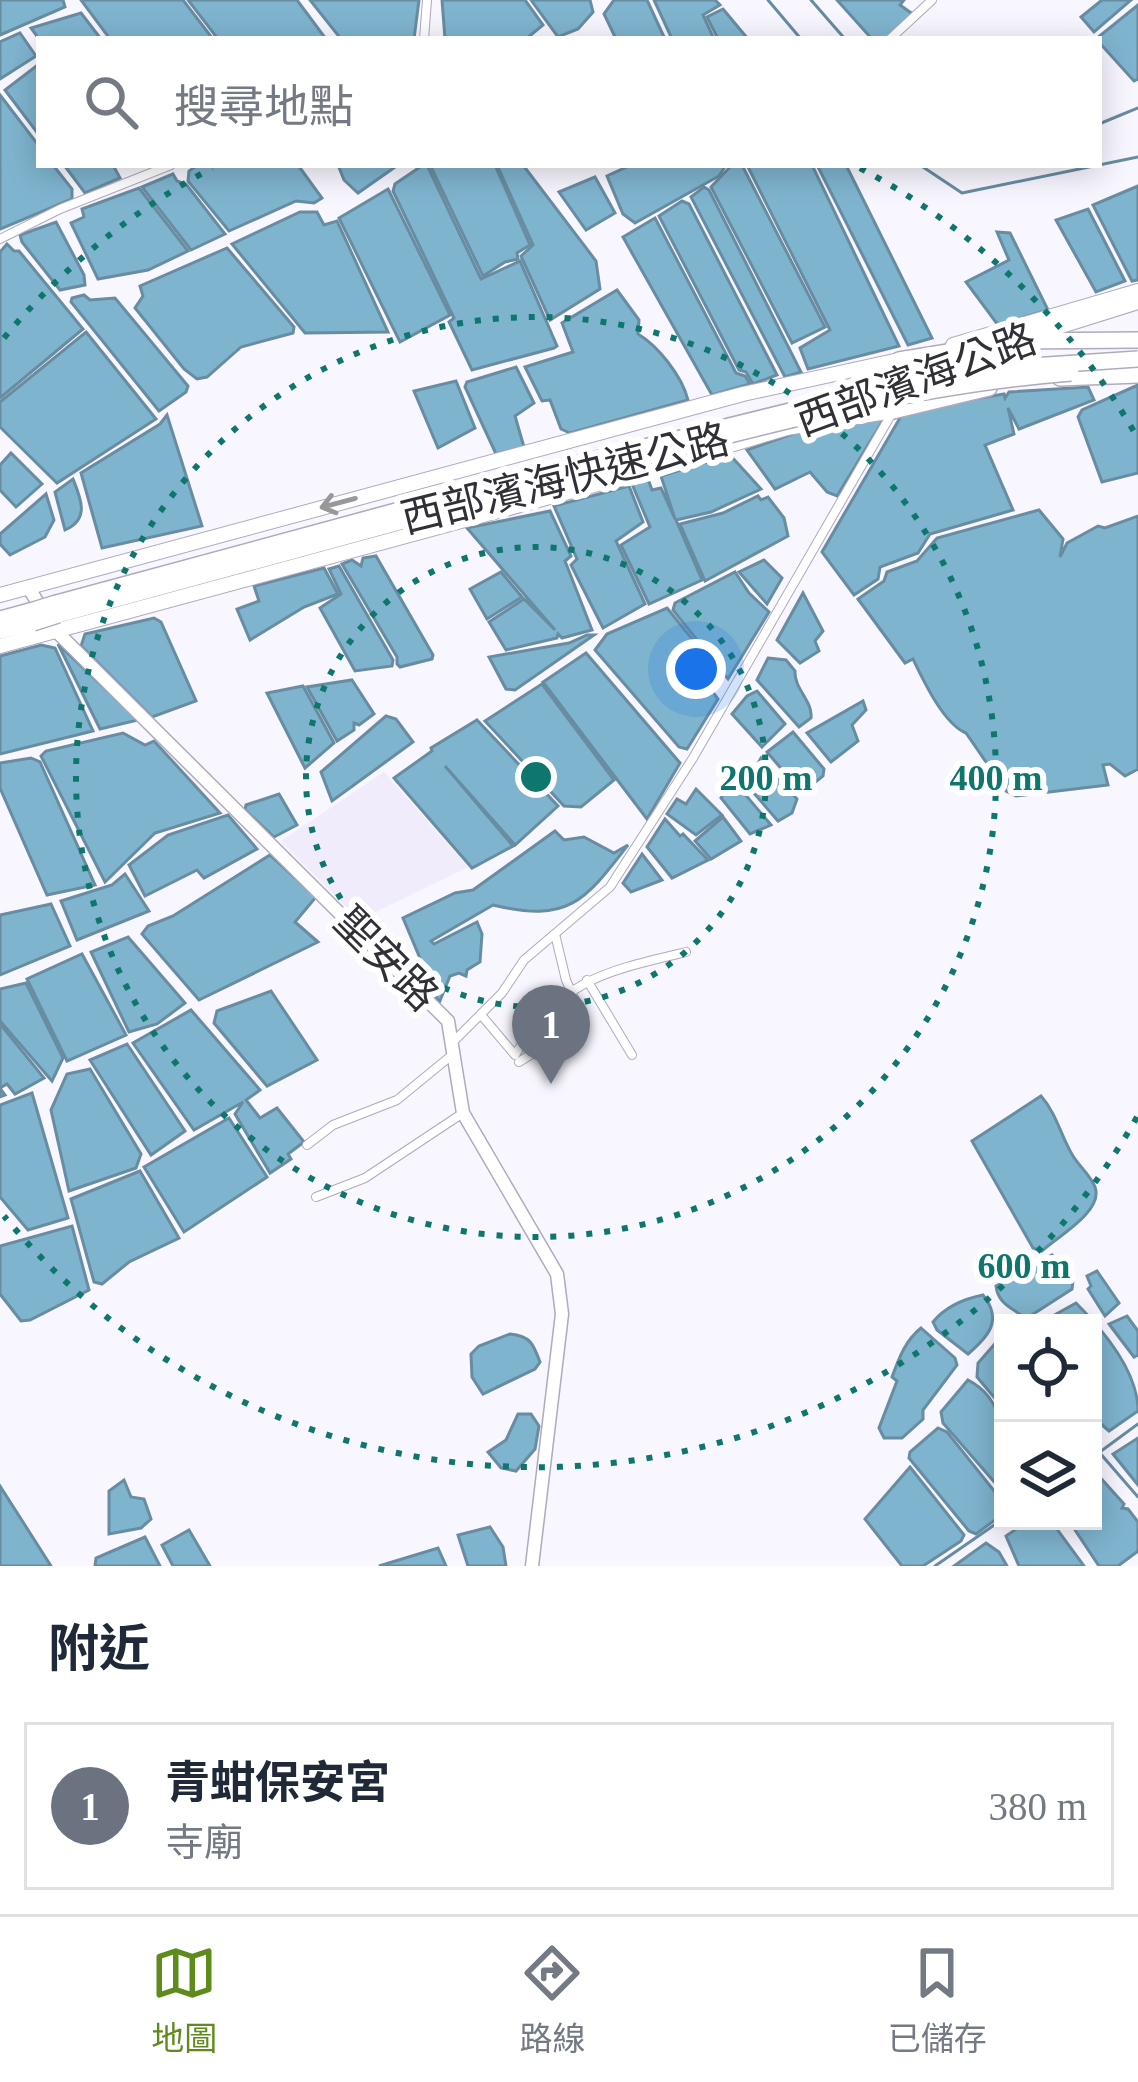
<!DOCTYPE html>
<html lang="zh-TW">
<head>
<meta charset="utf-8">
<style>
	:root { --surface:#fff; --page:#f6f6f7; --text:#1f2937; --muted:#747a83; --line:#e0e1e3; --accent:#5f8b1c }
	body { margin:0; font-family:"Times New Roman","Noto Sans TC",serif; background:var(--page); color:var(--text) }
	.controls { position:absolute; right:36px; bottom:36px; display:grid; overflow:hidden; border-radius:0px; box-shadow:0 6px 30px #0003 }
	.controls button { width:108px; height:108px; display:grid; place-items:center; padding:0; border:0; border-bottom:3px solid var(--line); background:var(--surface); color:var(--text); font:60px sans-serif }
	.you { position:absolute; left:696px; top:669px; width:42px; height:42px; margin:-30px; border:9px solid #fff; border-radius:50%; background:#1a73e8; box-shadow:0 0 0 18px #1a73e833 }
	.badge { display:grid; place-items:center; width:78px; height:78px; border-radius:50%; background:var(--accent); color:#fff; font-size:39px; font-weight:700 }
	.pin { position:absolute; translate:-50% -99px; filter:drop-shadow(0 3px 6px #0008) }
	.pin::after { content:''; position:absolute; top:63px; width:42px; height:36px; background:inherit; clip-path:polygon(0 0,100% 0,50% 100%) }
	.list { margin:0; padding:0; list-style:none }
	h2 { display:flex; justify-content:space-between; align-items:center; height:156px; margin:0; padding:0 48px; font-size:51px }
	h2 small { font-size:39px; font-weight:400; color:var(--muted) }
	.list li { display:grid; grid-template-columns:78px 1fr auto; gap:36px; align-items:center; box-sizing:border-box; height:168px; margin:0 24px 24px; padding:0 24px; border:3px solid var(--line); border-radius:0px }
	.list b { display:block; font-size:45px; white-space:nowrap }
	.list p { margin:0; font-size:39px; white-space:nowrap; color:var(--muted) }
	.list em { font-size:39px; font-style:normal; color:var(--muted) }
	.icon { flex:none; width:66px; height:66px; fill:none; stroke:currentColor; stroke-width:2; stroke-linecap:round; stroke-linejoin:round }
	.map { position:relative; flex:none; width:1138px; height:1566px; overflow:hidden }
	.search { position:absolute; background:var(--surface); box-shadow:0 6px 30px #0003; left:36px; right:36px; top:36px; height:132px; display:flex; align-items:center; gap:30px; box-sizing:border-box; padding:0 42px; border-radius:0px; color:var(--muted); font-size:45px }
	.sheet { height:348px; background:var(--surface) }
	nav { display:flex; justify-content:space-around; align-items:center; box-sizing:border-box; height:168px; border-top:3px solid var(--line); background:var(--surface); font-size:33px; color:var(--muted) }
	nav a { display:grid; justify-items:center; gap:6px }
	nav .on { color:var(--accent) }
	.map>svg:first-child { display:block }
</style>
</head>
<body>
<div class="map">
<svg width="1138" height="1566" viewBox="0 0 1138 1566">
	<rect width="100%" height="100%" fill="#f8f6fe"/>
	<polygon fill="#f0ecfc" points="384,772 468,867 359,920 281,841"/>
	<g fill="#7fb4cf" stroke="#688ca1" stroke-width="3">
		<polygon points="0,0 63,0 65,7 0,35"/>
		<polygon points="81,0 183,0 213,39 110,39"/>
		<polygon points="188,0 297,0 326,39 218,39"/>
		<polygon points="310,0 419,0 414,39 341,39"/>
		<polygon points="442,0 525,0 543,25 526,39 445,39"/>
		<polygon points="531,0 590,0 593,12 578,29 558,37"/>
		<polygon points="614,0 647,0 665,39 616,39 604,14"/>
		<polygon points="654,0 715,0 720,5 703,15 714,39 672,39"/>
		<polygon points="837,0 904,0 900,5 914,15 887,39 872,39"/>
		<polygon points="1102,0 1131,0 1094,32 1081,17"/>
		<polygon points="1138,5 1138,79 1134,81 1096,39"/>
		<polygon points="723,9 748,39 718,39 707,17"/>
		<polygon points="81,13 101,39 39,39 31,28"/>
		<polygon points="20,33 36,56 0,79 0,42"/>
		<polygon points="39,64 39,135 5,90"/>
		<polygon points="0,95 39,146 39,165 53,165 72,189 72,199 0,229"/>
		<polygon points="64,165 113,165 120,178 85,193"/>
		<polygon points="198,165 298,165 322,198 314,203 296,201 229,231 188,181 189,171"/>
		<polygon points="338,165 398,165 358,193 344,180"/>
		<polygon points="423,165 427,165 481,279 520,261 557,346 554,348 472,370 449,322 454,318 393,191 395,184"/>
		<polygon points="430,165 495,165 530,245 517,253 518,259 505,262 483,276"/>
		<polygon points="497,165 523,165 596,261 600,289 550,320 521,256 533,245"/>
		<polygon points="631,165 726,165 719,176 635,223 623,214 607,176"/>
		<polygon points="732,165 742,165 825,327 792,343 711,187"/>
		<polygon points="747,165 812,165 899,346 808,369 800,348 830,330"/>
		<polygon points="817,165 846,165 932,338 908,345"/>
		<polygon points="173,174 177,181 186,184 225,234 191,250 142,187"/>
		<polygon points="595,177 615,213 586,230 559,192"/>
		<polygon points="1138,186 1138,280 1132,281 1093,205"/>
		<polygon points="704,187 709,190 801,372 785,377 691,197"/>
		<polygon points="139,188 188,251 148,270 98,279 71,223 84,217 82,209"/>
		<polygon points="388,189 450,315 400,342 339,218"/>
		<polygon points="682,201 689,204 777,375 753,384 746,372 739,370 659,216"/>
		<polygon points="1088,209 1125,281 1096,292 1056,220"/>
		<polygon points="300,212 317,212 324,225 337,221 388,332 305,333 232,244"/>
		<polygon points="655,218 736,373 745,376 750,384 712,395 623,237"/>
		<polygon points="56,222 84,275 85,285 60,290 22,242 20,235"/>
		<polygon points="997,232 1010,233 1048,310 998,325 966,282 1009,260"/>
		<polygon points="7,244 14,251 19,251 83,329 0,398 0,252"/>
		<polygon points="227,248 294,327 293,333 241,347 207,377 197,379 184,369 135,308 143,296 140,286"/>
		<path d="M617 290 639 320 638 334C658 346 682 376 688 400L570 433 561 429 550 400 542 401 525 367 573 352 562 323Z"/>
		<polygon points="84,295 90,300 115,298 188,386 186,392 159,411 71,302 72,298"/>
		<polygon points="86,332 156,419 57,483 0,427 0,402"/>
		<polygon points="516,367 534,403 515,416 524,447 496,454 465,387 467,382"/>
		<polygon points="456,381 475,428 438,448 414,391"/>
		<polygon points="1138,385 1138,473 1102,482 1078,417 1082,410"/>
		<polygon points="1088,387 1094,400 1019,429 1008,408 1014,434 985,445 1013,510 930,534 918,553 880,567 878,579 854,595 822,552 904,411 1004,394 1005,398 1009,392"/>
		<polygon points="887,414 837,496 827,492 810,472 775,489 747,450 795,433"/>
		<polygon points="167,415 202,526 102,548 81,473 160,424"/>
		<polygon points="11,453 42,484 16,507 0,490 0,465"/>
		<polygon points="730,455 761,489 711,512 676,520 702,580 649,604 621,545 650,527 632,484 648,479 652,490 661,488 675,519 661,476"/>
		<path d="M73 479C81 499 90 519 65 530L55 492Z"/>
		<polygon points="629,486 643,522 616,541 645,604 603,628 571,565 577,559 554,506"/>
		<polygon points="46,494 54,520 45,537 10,555 0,544 0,534"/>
		<polygon points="758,496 761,500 768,497 784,518 788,536 705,581 680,524 723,513"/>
		<path d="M1039 510 1063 539 1060 557 1067 543 1098 526 1105 528 1138 516V769L1125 776 1110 764 1103 765 1108 785 1016 796 1006 791 966 733C944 724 924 682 913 659L905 663 858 599 884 581 887 572 917 561 937 538Z"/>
		<polygon points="550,511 571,556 565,561 592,630 562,638 558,634 557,638 506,650 489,622 524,599 555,630 467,528"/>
		<polygon points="376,556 433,655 432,659 400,667 397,664 397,657 342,564 352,560 361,566 363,558"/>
		<polygon points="764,560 782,578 767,604 739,572"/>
		<polygon points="339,566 393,660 392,666 355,671 320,608 341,594 329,569"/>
		<polygon points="324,568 338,594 304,607 250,640 237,609 259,601 254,586"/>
		<polygon points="501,572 522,597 487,619 470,589"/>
		<polygon points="735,572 749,593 769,612 728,679 673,610 675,603"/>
		<polygon points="803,593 823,631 815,641 819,651 800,663 777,640"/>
		<polygon points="667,608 715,667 701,676 718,699 687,749 679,747 595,650 607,634"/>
		<polygon points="154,618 161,622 196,701 152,717 81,646 85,634"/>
		<polygon points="587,635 594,635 515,690 506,689 489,657 569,643"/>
		<polygon points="58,644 138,720 100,729"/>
		<polygon points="41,645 55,648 93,731 0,754 0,656"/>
		<polygon points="586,653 680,763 647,819 543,682"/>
		<path d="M768 658 786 660 795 671C794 689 813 701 811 718L799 727 757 680Z"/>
		<polygon points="352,680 374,714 359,725 354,723 354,730 337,741 307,687"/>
		<polygon points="542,684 614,780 581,807 564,806 485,721"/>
		<polygon points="303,686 334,743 305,768 267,693"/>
		<polygon points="757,691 785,724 762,747 732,714 747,696"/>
		<polygon points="863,701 866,710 852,725 858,741 831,762 807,733"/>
		<polygon points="386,716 396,719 413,742 332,801 321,772"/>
		<polygon points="477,720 558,806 515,845 445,766 513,846 472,868 394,778 432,751 431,748"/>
		<polygon points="793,732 824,769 823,776 802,793 767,752"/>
		<polygon points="123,733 145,745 154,741 220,813 155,833 105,882 41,756 46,751"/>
		<polygon points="31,758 40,762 95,885 47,895 0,788 0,763"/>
		<polygon points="761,758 797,799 792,813 778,821 746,784"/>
		<polygon points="733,766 744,768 738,786 771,825 750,834 721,798 731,782"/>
		<polygon points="696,789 722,815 696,835 667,814 677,799 686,804"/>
		<polygon points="279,794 297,825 274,837 245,810 246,805"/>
		<polygon points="228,815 257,849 204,878 197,870 145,896 129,865 168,835"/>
		<polygon points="723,817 741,841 711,859 695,841"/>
		<polygon points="665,819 680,836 683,834 708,860 672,878 647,847"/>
		<path d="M555 831 564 840 584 837 614 853 628 845C584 902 568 923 493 905L431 941 434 944 477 922 482 934 480 962 467 970 466 976 459 973 450 976 439 1003 403 918 455 893 473 890Z"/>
		<polygon points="642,854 662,880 631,892 623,883"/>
		<polygon points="270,855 316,897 295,922 318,942 199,1000 142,934 148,926 173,916"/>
		<polygon points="125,874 149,911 77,940 61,901 112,885"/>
		<polygon points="51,904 70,946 0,975 0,915"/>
		<polygon points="128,937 185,1003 157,1024 129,1032 91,952"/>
		<polygon points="82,954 126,1035 67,1061 27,979"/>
		<polygon points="26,983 63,1058 52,1081 0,1021 0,989"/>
		<polygon points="271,991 317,1060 267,1086 214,1023 217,1011"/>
		<polygon points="191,1010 260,1090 246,1100 260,1118 277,1108 304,1142 288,1154 291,1159 270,1173 235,1114 243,1102 194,1130 133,1043"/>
		<polygon points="0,1024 44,1078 15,1094 7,1084 0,1088 5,1095 0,1097"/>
		<polygon points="127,1044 185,1131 151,1155 90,1060"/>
		<polygon points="90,1069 141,1154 136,1168 69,1191 51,1110 67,1074"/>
		<polygon points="32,1093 68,1218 28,1230 0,1197 0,1105"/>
		<path d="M1041 1096C1057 1114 1061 1137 1073 1156 1079 1166 1091 1176 1095 1187 1104 1211 1057 1237 1042 1251L1033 1248 972 1141Z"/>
		<polygon points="229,1118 267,1177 184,1232 144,1167"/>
		<polygon points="140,1171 179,1238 129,1262 102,1284 94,1282 71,1199"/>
		<polygon points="72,1226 89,1290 30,1320 21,1321 0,1294 0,1246"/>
		<path d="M1052 1255 1073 1281 1072 1289 1021 1322 1022 1316C1013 1308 998 1304 996 1286Z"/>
		<polygon points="1097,1271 1119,1303 1105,1316 1088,1289 1091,1286 1087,1276"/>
		<path d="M983 1295C1003 1320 989 1336 968 1354L937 1330 933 1322C946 1306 963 1299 983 1295Z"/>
		<path d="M1076 1303C1104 1331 1138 1371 1138 1411L1109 1431 1093 1417V1323H1040Z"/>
		<polygon points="1127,1316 1138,1331 1138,1355 1134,1357 1109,1324"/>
		<path d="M921 1328 955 1358 957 1365 923 1410V1419L902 1438H884L879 1428 897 1381 892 1377C899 1358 905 1341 921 1328Z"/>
		<path d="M510 1334C530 1336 533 1343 540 1362L535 1369 483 1394 472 1377 471 1354 479 1346Z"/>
		<polygon points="1000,1338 1003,1340 1003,1408 977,1377 978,1363"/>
		<path d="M968 1380C1011 1402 1003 1451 1003 1492L943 1423 941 1412Z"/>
		<polygon points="518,1414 531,1414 539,1426 535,1449 516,1471 501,1468 488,1452 506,1440"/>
		<polygon points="938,1428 947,1432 1003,1502 1003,1514 976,1534 969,1531 909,1458 910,1452"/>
		<polygon points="1138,1438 1138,1485 1113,1454"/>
		<polygon points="910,1467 964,1535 961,1541 923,1566 902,1566 865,1519"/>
		<polygon points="1098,1475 1124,1504 1122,1508 1128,1509 1138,1522 1138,1551 1118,1566 1099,1566 1069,1521 1093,1521 1093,1477"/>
		<polygon points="124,1480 131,1497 144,1499 151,1519 141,1528 109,1534 109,1491"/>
		<polygon points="0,1486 51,1566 0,1566"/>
		<polygon points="1051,1521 1084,1566 1019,1566 1006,1536 1025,1523"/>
		<polygon points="490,1527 503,1547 506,1566 468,1566 458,1535"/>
		<polygon points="189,1530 210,1566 173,1566 162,1545"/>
		<polygon points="145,1537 160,1566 95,1566 96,1558"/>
		<polygon points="986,1543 999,1552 1007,1566 954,1566"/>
		<polygon points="438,1548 446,1566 379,1566"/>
	</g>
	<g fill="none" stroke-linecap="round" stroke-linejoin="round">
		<g stroke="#688ca1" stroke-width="3">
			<polyline points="768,0 801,39"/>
			<polyline points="811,0 845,39"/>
			<polyline points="1099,124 1138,108"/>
			<polyline points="920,165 962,193 1138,157"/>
			<polyline points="1099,1452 1138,1497"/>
			<polyline points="1093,1457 1138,1424"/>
			<polyline points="935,1566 1003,1519"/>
		</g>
		<defs>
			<g id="street">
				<polyline points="424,39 427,0"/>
				<polyline points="890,39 932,0"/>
				<polyline points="0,239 60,209 171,165"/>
				<polyline points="587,980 632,1055"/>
				<path d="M482 1016 515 1055C559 980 606 971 686 952"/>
				<polyline points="454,1041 502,993 524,960 610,887 693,758 892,413"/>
				<polyline points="519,1062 584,1021 566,980 555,934"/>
				<polyline points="307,1145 333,1125 397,1100 452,1055"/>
				<polyline points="316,1197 365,1178 463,1113"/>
			</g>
			<polyline id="secondary" points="28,587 55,630 448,1021 463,1113 557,1274 562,1314 532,1566"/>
			<g id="primary">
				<polyline points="1026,337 1138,302"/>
				<polyline points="953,345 1138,291"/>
				<polyline points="901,377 982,351"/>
				<polyline points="786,428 893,411"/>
				<polyline points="0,595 743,394 908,358"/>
				<polyline points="0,646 620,478 787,428"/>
			</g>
			<g id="highway">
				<polyline points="899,360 1015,341 1138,340"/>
				<polyline points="1060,378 1138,375"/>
				<polyline points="893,411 989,388"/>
				<polyline points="53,604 503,482"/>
				<polyline points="58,615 506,493"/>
				<polyline points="0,619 30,611"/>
				<polyline points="0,631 33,623"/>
			</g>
		</defs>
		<use href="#street" stroke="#afaabd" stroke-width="10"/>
		<use href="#secondary" stroke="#afaabd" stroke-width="15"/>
		<use href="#primary" stroke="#afaabd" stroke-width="16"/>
		<use href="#highway" stroke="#afaabd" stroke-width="18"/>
		<use href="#street" stroke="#fff" stroke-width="8"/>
		<use href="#secondary" stroke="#fff" stroke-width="12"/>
		<use href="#primary" stroke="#fff" stroke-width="14"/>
		<use href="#highway" stroke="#fff" stroke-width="15"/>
		<defs>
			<g id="highway-bridge">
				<polyline points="503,482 911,381 988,369 1138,359"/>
				<path d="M506 493C692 446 879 388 1071 373"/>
				<polyline points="30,611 53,604"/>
				<polyline points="33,623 58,615"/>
			</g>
		</defs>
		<use href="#highway-bridge" stroke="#afaabd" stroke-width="18" stroke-linecap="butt"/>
		<use href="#highway-bridge" stroke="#fff" stroke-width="15"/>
	</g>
	<defs><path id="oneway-shaft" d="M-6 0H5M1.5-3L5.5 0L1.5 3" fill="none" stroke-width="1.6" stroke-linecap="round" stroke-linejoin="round" transform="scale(3)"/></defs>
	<use stroke="#98989b" href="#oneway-shaft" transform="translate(338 503) rotate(165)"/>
	<g fill="none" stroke="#0f766e" stroke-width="6" stroke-dasharray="6 12">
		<circle cx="536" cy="777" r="230"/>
		<circle cx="536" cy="777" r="460"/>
		<path d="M1137 1117A690 690 0 0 1 4 1216M4 338A690 690 0 0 1 212 168M860 168A690 690 0 0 1 1137 437"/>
	</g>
	<g text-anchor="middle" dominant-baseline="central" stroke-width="12" stroke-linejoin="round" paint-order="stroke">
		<g font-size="42" fill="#323037" stroke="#fff">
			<text transform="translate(916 380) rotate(-20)">西部濱海公路</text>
			<text transform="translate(565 479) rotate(-14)">西部濱海快速公路</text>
			<text transform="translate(386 959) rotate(45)">聖安路</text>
		</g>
	</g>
	<circle cx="536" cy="777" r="18" fill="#0f766e" stroke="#fff" stroke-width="6"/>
	<g font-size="36" text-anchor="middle" font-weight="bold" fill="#0f766e" stroke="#fff" stroke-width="12" stroke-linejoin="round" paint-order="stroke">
		<text x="766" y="790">200 m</text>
		<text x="996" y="790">400 m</text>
		<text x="1024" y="1278">600 m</text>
	</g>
</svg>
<div class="controls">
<button><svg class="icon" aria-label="locate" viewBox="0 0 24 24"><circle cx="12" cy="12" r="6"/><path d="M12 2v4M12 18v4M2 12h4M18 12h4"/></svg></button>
<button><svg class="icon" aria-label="layers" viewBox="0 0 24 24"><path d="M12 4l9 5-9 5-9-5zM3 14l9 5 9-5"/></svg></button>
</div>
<div class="you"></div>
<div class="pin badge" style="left:551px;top:1084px;background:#6b7280">1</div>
<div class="search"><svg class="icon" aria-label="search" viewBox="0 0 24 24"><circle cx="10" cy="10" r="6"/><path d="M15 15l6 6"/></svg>搜尋地點</div>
</div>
<section class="sheet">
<h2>附近<small></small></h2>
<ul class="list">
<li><span class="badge" style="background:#6b7280">1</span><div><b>青蚶保安宮</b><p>寺廟</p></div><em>380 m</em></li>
</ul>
</section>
<nav>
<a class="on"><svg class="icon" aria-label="map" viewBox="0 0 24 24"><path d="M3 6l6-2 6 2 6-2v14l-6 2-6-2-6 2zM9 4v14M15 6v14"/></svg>地圖</a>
<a><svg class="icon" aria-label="directions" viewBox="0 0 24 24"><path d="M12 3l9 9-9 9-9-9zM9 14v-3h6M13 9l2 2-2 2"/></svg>路線</a>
<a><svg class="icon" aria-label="saved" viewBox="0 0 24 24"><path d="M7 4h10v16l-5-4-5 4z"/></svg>已儲存</a>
</nav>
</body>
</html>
